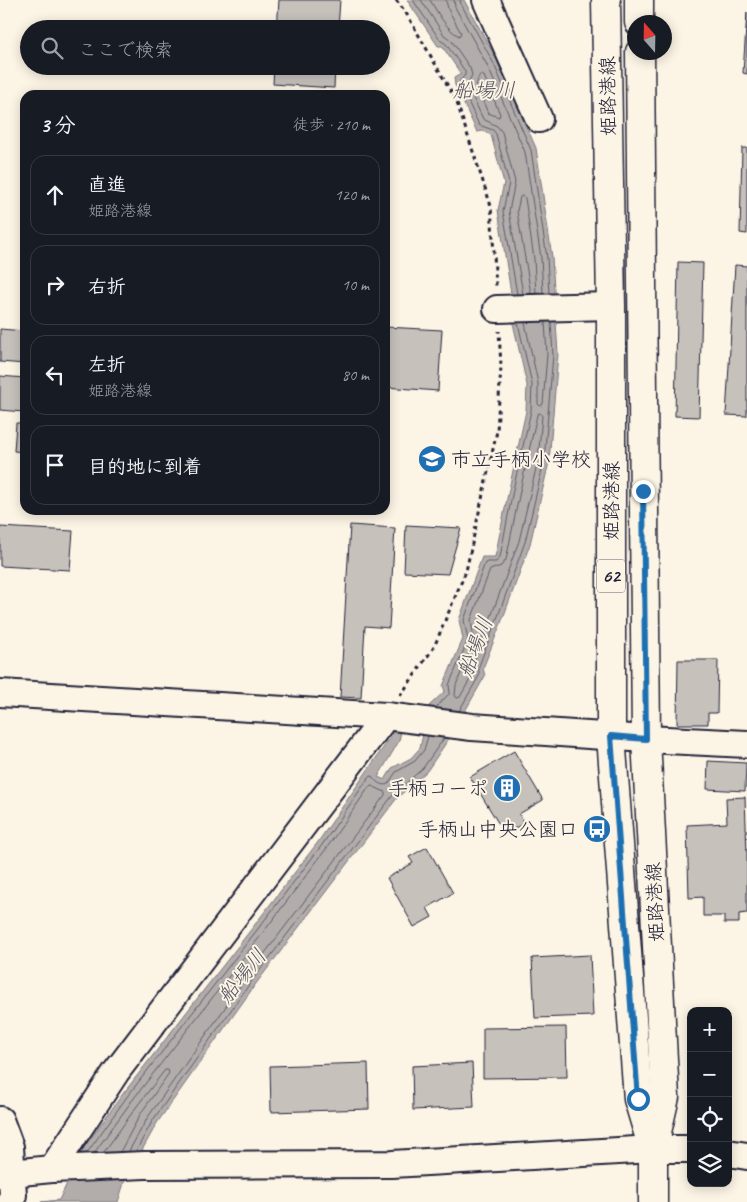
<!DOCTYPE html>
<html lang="ja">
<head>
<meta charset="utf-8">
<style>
	:root { --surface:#171b24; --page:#20242c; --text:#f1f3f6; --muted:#9ea1a6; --line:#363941 }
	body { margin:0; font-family:Caveat,"Klee One",sans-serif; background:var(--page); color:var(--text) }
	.controls { position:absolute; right:15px; bottom:15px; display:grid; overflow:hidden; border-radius:10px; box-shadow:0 2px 12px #0003 }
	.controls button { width:45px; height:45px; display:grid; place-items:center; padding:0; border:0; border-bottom:1px solid var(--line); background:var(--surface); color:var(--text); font:25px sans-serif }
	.compass { position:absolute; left:627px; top:15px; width:45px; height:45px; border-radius:50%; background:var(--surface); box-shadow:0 2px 12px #0003; rotate:340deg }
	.stop { position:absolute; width:15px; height:15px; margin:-11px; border:4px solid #1f6fb2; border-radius:50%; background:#fff }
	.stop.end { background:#1f6fb2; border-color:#fff; box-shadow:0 1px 5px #0008 }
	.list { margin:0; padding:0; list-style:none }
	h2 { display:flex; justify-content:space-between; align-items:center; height:65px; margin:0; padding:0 20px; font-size:21px }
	h2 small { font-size:16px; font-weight:400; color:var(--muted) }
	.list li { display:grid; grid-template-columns:32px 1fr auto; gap:15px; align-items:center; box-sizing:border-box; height:80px; margin:0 10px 10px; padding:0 10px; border:1px solid var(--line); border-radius:15px }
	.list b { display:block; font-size:19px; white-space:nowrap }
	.list p { margin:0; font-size:16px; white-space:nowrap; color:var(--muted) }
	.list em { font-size:16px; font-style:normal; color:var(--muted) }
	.icon { flex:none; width:28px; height:28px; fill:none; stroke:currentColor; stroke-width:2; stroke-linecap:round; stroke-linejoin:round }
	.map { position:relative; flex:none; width:747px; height:1202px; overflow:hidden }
	.search { position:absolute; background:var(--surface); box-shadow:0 2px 12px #0003; left:20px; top:20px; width:370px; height:55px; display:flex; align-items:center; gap:12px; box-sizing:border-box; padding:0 18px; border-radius:28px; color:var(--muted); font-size:19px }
	.panel { position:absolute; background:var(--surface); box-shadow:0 2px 12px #0003; left:20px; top:90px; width:370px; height:425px; border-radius:15px }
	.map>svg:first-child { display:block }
</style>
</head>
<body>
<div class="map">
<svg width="747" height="1202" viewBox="0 0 747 1202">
	<rect width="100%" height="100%" fill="#fcf5e5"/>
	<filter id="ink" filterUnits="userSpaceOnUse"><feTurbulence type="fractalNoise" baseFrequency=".02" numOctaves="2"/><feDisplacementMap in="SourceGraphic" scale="10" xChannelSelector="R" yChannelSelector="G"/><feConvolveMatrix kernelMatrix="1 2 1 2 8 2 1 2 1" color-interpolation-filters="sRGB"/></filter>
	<g filter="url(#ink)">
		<polygon fill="#b2adab" stroke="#78757e" points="407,0 464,0 497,60 536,148 552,257 558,354 549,462 530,544 503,618 483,668 485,676 452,734 427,771 397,798 255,985 157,1123 124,1183 118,1202 41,1202 59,1200 85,1146 122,1095 253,927 318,842 390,738 406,707 399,741 378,777 385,780 392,768 411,758 420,748 429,706 445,691 443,686 463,639 459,620 482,557 495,557 509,489 526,411 527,385 508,301 512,300 498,210 504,183 491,135 483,131 477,132 455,85 454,78 461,74 442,46 438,46"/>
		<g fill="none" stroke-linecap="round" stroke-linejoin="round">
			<g stroke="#5c5a68" stroke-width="1">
				<polyline points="413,0 440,40 446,44 465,71 465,75 460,81 460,84 479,125 493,130 496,134 509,183 503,211 517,294"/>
				<polyline points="421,0 444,35 451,40 470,68 472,75 467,85 483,119 497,126 502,132 515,182 509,211 523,294"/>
				<path d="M430 0C438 13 446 29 459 36L461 33 448 9 446 0"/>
				<polyline points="454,0 455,7 487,65 525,152 541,258 543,293"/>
				<polyline points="460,0 461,4 493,62 531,150 547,258 549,293"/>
				<polygon points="480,75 482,75 484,76 500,114 499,117 488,113 476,86"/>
				<polyline points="531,294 517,211 520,197 522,196 525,198 534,259 536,294"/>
				<polyline points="525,323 538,383 538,404 540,406 543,404 547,354 545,322"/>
				<polygon points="540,413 542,416 538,460 519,541 492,614 473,664 473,674 460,697 457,698 455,696 456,685 474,641 471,620 490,570 501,566 506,560 520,491 537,415"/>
				<polyline points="435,708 450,693 449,685 468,640 464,620 485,563 487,562 496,562 500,557 513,490 531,411 532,384 518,323"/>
				<polyline points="459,711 479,676 479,666 498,616 525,542 544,461 553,355 551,322"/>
				<polyline points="136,1151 153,1120 251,982 393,795 423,768 444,738"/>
				<polyline points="104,1152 137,1106 165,1070 168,1070 169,1073 141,1113 120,1152"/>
				<path d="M87 1153 126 1098 257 930 322 845 369 777 372 776C375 781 381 787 388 784L396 772 415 761 424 750 428 736"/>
				<polyline points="94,1153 131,1102 262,934 326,849 369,787 372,786 385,792 385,795 246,978 148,1117 129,1151"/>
			</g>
		</g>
		<g fill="#c6c1bb" stroke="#22223b">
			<polygon points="279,0 340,0 338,29 277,29"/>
			<polygon points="747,12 747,74 743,73"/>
			<polygon points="274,66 335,66 334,88 273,84"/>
			<polygon points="742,148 747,148 747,234 740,233"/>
			<polygon points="678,262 703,263 699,417 675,416"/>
			<polygon points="735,265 747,266 747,416 726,415"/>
			<polygon points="385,327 442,330 438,391 385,387"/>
			<polygon points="0,329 25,331 25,364 0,362"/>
			<polygon points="0,376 25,378 24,412 0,410"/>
			<polygon points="16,423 25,423 25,452 14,451"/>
			<polygon points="350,525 395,528 389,628 365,626 361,698 340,697"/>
			<polygon points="406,525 461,528 448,574 404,572"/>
			<polygon points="0,527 73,531 70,570 0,566"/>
			<polygon points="678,660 718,660 717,713 708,713 708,724 677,724"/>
			<polygon points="514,751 543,800 519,814 524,823 505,834 470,777"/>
			<polygon points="708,761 746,763 745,791 707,789"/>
			<polygon points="745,797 747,855 747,913 739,914 739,923 724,923 724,916 703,916 703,897 689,898 687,825 727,823 726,798"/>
			<polygon points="427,847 453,893 427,908 432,917 414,927 387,878 413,863 409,857"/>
			<polygon points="590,955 593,1016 535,1018 532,958"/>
			<polygon points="566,1027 567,1077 483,1078 483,1028"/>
			<polygon points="368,1063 369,1109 271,1112 270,1066"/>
			<polygon points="472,1063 474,1107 413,1110 412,1066"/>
		</g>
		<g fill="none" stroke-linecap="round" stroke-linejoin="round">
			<defs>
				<g id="minor">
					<polyline points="486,0 539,119"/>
					<polyline points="497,309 611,306"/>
					<polyline points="0,693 386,716 472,727 646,739 747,744"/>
					<polyline points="0,1120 10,1147 13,1195 10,1202"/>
					<polyline points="728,1153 747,1156"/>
					<polyline points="52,1169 116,1072 386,716"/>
					<polyline points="0,1174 52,1169 145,1165 392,1164 653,1149 691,1149"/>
				</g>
				<g id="major">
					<polyline points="606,0 611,306 611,736 638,1099 653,1149"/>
					<polyline points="639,0 639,22"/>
					<polyline points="640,52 646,739 665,1097 653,1149 653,1202"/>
				</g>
			</defs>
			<use href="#minor" stroke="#22223b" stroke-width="30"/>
			<use href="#major" stroke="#22223b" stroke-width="31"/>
			<g stroke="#22223b" stroke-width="3" stroke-dasharray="4 4" stroke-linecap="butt">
				<polyline points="396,0 406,13 456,100 491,206 496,287"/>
				<polyline points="400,696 434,647 466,571 497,431 501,366 499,331"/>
			</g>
			<use href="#minor" stroke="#fcf5e5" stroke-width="26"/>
			<use href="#major" stroke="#fcf5e5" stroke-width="28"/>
		</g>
	</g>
	<g fill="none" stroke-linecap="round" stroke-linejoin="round" filter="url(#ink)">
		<polyline stroke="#1f6fb2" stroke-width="6" points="638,1099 611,736 646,739 643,491"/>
	</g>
	<defs>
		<symbol id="school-disc" viewBox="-11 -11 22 22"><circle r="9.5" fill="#1f6fb2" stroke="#fcf5e5"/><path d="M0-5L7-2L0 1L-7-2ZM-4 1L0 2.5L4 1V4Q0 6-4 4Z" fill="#fff"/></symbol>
		<symbol id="building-disc" viewBox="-11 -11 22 22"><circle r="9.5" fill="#1f6fb2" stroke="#fcf5e5"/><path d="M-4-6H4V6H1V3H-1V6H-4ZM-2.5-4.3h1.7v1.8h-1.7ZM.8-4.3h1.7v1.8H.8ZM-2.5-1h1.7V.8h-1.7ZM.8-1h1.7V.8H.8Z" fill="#fff"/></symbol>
		<symbol id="bus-disc" viewBox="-11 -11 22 22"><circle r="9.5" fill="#1f6fb2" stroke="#fcf5e5"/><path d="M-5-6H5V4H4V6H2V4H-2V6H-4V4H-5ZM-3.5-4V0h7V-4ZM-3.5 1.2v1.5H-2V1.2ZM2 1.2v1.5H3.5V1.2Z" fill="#fff"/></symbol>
	</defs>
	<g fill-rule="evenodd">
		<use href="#school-disc" x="416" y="443" width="32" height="32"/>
		<use href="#building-disc" x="491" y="772" width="32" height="32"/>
		<use href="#bus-disc" x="581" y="813" width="32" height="32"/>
	</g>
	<g text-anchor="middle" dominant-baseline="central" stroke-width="4" stroke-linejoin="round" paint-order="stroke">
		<rect fill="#fcf5e5" stroke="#63616e" stroke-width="1" x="597" y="559.5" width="28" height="33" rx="4"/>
		<g font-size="19" font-weight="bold" fill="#22223b">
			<text x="611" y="576">62</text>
		</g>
		<g font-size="20" fill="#22223b" stroke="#fcf5e5">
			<text transform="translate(608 96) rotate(-91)">姫路港線</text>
			<text transform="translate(611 501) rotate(-90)">姫路港線</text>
			<text transform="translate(655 902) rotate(-93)">姫路港線</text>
		</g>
		<g font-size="20" fill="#22223b" stroke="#fcf5e5" text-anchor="end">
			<text x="451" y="459" text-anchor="start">市立手柄小学校</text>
			<text x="488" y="788">手柄コーポ</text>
			<text x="578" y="829">手柄山中央公園口</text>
		</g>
		<g font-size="21" font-style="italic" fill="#545362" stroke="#fcf5e5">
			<text x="484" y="90">船場川</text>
			<text transform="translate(475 647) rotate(-69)">船場川</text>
			<text transform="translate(242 976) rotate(-51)">船場川</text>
		</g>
	</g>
</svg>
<div class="controls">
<button>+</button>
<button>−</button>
<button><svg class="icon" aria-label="locate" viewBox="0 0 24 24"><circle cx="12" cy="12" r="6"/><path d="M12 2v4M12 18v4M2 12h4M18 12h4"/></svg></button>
<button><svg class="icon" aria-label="layers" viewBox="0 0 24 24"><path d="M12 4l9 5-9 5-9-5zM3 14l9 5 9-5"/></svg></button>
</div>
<svg class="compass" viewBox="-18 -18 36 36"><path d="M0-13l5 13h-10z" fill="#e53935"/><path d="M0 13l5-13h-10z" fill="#9ea1a6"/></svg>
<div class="stop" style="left:638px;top:1099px"></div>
<div class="stop end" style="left:643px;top:491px"></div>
<div class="search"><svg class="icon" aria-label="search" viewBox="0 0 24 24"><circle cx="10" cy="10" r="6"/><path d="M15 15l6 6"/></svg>ここで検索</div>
<section class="panel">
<h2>3 分<small>徒歩 · 210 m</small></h2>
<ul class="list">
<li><svg class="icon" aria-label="ahead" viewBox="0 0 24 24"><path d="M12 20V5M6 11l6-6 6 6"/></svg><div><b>直進</b><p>姫路港線</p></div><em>120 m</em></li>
<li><svg class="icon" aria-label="right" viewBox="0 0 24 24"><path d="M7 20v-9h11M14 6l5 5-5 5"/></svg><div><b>右折</b></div><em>10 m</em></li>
<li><svg class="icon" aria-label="left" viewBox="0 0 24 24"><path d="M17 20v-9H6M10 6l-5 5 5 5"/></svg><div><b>左折</b><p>姫路港線</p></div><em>80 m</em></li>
<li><svg class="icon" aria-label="arrive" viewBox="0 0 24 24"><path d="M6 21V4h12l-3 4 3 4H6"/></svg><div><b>目的地に到着</b></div></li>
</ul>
</section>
</div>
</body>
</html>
